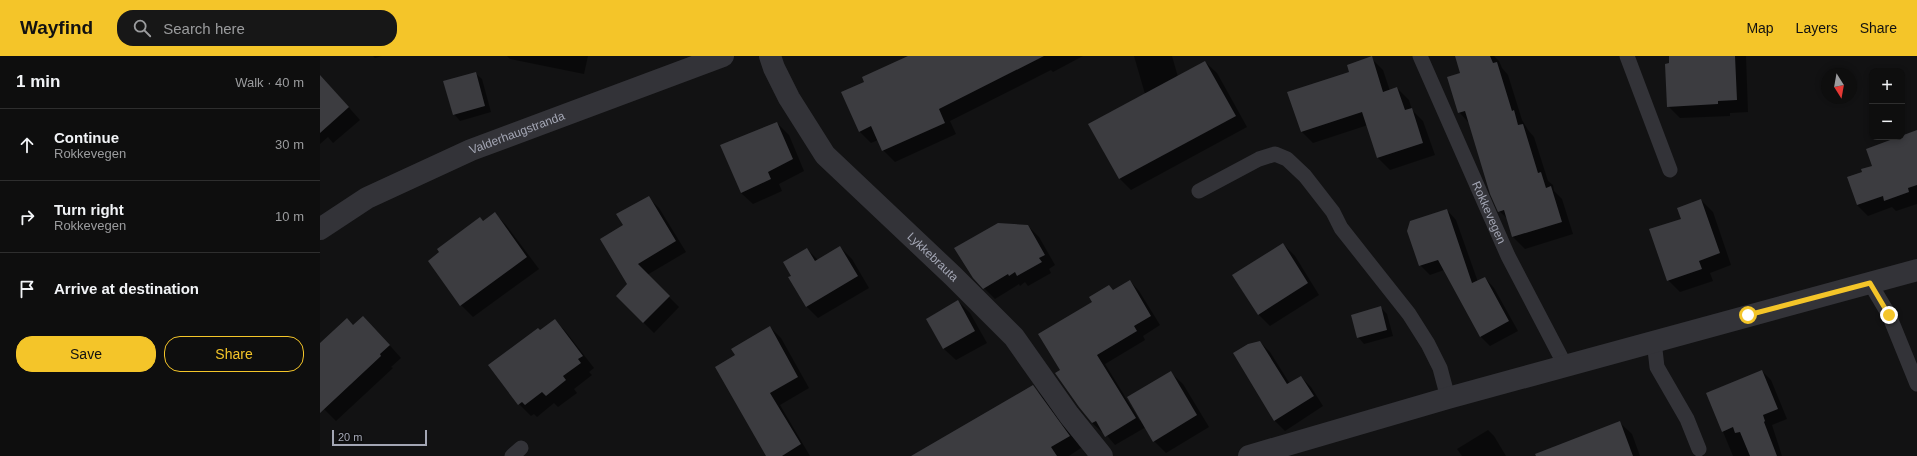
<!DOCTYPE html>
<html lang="en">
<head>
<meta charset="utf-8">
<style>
	:root { --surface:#0e0e0e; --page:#171717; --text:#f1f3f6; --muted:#9b9c9e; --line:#2e2e2e; --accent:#f4c529 }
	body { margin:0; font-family:Helvetica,sans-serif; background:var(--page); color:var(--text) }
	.controls { position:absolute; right:12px; top:12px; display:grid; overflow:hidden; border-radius:8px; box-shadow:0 2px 6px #0003 }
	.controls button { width:36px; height:36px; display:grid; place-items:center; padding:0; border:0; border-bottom:1px solid var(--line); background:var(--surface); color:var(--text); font:20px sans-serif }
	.compass { position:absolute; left:1501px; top:12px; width:36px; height:36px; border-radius:50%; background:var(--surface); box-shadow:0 2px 6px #0003; rotate:169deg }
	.scale { position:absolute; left:12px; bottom:10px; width:95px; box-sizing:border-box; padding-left:4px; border:2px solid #a3a6b4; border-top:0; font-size:11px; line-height:14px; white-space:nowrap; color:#a3a6b4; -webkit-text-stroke:3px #0d0d0e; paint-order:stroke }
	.stop { position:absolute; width:12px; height:12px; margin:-9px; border:3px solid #f4c529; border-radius:50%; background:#fff }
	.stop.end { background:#f4c529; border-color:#fff; box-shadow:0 1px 4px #0008 }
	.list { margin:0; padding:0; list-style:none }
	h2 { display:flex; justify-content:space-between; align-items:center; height:52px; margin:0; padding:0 16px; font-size:17px }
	h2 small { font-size:13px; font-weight:400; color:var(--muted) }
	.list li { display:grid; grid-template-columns:26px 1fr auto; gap:12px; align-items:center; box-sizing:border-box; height:72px; padding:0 16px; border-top:1px solid var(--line) }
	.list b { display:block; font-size:15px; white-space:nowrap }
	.list p { margin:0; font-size:13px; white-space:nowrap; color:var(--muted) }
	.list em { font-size:13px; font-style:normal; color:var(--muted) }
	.actions { display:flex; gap:8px; padding:12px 16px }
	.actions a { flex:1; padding:9px 0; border:1px solid var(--accent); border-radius:16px; text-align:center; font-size:14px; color:var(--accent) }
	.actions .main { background:var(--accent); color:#111 }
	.icon { flex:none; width:22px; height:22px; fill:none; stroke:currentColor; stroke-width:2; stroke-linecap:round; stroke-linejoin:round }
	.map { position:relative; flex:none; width:1597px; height:400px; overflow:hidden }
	header { display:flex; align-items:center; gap:24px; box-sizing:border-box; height:56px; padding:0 20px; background:var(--accent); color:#111 }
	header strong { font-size:19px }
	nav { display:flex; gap:22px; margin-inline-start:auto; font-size:14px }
	.search { width:280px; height:36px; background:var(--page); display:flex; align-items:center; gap:10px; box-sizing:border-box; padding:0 14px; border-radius:16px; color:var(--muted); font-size:15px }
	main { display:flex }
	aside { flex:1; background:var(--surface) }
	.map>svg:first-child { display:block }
</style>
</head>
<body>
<header>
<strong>Wayfind</strong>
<div class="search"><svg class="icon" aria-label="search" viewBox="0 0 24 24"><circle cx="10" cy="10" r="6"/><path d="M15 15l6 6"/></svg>Search here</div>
<nav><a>Map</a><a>Layers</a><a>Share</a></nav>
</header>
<main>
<aside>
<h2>1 min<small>Walk · 40 m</small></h2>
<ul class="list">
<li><svg class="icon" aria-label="ahead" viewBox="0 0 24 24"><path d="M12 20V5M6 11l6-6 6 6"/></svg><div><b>Continue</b><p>Rokkevegen</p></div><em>30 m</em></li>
<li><svg class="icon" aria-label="right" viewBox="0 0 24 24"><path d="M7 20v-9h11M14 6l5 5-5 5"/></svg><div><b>Turn right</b><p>Rokkevegen</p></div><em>10 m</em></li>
<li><svg class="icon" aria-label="arrive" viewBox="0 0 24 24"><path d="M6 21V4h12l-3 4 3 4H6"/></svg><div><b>Arrive at destination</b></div></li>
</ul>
<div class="actions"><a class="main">Save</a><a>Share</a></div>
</aside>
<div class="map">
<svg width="1597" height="400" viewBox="0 0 1597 400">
	<rect width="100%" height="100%" fill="#121213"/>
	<g fill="#0007">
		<polygon points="53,0 62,0 55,2"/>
		<polygon points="187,0 268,0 264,18 190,3"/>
		<polygon points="590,0 763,0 733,16 731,14 630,65 636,78 575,106 563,94 558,84 551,87 539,75 545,26"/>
		<polygon points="814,0 852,0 858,21 885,6 897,17 927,71 811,134 800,123 770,68 825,38"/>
		<polygon points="1145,0 1174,0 1179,5 1182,12 1188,19 1202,64 1208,74 1214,81 1228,125 1233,129 1234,135 1242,143 1253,178 1205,193 1193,181 1188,163 1179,155 1149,67 1139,56 1141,18"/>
		<polygon points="1350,0 1426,0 1428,56 1410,57 1410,60 1360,62 1348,50"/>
		<polygon points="1051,2 1063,14 1070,35 1077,32 1089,44 1092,54 1103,65 1115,99 1070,114 1058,102 1048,69 993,87 981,75 1030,16"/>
		<polygon points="155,17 162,23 171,56 140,65 134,58"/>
		<polygon points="0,19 40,64 13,87 8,81 0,88"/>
		<polygon points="457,67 469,79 484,115 459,128 462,135 433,148 421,137"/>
		<polygon points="1597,76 1597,148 1576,155 1572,151 1548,160 1537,149 1543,117"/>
		<polygon points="329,142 339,152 366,196 327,219 359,251 334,277 297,240 308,228 304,170"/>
		<polygon points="1381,144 1393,156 1411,209 1390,217 1393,225 1360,236 1348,224 1362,164"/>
		<polygon points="1127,154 1136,164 1158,226 1165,222 1174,232 1198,275 1170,290 1161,281 1124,214 1110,219 1100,209"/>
		<polygon points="174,157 186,169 219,213 153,261 141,249 109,205"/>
		<polygon points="708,170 719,181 735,209 729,213 731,217 708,230 705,226 700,230 699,228 675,243 653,221"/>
		<polygon points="963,188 975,200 999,239 950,270 938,258"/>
		<polygon points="520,191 532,203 549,232 498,262 486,250 472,220 487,193 498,204"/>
		<polygon points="810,225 819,235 840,269 823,280 825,284 785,308 820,365 851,317 863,328 889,371 846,397 834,385 826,371 795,389 783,375 782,376 772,367 741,314 774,247 789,230 794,235"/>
		<polygon points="638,245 650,257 667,287 636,304 624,293 607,263"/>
		<polygon points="1060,251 1067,258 1073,280 1044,288 1038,281"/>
		<polygon points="235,264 246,276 274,312 269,316 272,319 254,333 257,337 238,351 234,347 217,361 214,358 211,360 199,348 169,309"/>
		<polygon points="33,270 55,273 81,302 71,311 73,312 16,365 0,349 0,288"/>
		<polygon points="450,271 461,282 489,332 460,349 490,400 447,400"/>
		<polygon points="940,286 950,296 970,328 981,321 991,331 1003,350 965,375 955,365 914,298"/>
		<polygon points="1442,315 1451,324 1467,363 1452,369 1462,400 1413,400 1387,337"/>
		<polygon points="713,331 725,343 761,392 749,400 593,400"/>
		<polygon points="1300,367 1312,378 1320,400 1250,400"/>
		<polygon points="1168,374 1174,380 1186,400 1142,400 1137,393"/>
	</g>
	<g fill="#3c3c40">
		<polygon points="588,0 724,0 619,53 625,67 562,95 551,70 539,76 521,36 544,26 542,21"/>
		<polygon points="1052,0 1063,36 1077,31 1085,54 1092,52 1103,87 1057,102 1042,56 981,76 967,36 1029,16 1027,9"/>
		<polygon points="1135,0 1170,0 1173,7 1177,6 1192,55 1194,54 1198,69 1203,68 1218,117 1221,116 1226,132 1231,130 1242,166 1192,181 1184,154 1178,156 1170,138 1145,55 1138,57 1127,21 1140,17"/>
		<polygon points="1349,0 1415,0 1417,44 1398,45 1398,48 1347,51 1345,8 1349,7"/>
		<polygon points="885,5 916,60 799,123 768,68"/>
		<polygon points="156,16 165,50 133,59 123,25"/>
		<polygon points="0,19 29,51 0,77"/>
		<polygon points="457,66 473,103 448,116 451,123 421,137 400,89"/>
		<polygon points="1597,74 1597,129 1588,132 1589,136 1564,145 1563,140 1537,149 1527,121 1542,116 1541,113 1552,110 1546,93"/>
		<polygon points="329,140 356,185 318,208 350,240 323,267 296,240 307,228 280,183 303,169 296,158"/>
		<polygon points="1381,143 1400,197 1379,205 1382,213 1347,225 1329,173 1361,163 1357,152"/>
		<polygon points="1127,153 1152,227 1165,221 1189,265 1160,281 1118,204 1099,210 1087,175 1090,165"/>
		<polygon points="175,156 207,201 140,250 108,205 119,196 117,193 160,161 163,165"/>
		<polygon points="678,167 708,169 725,199 719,202 722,206 697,220 695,216 689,220 688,218 663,233 653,222 634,192"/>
		<polygon points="963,187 988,227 938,259 912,219"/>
		<polygon points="520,190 538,220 486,251 468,221 471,220 463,206 487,192 495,205"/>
		<polygon points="810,224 831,260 814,270 817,275 777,299 816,362 785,381 776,365 772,367 759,351 735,317 740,314 718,278 772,246 769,241 789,229 793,234"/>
		<polygon points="638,244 655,275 623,293 606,263"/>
		<polygon points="1061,250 1067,274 1037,282 1031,259"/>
		<polygon points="43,260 70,289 60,298 61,300 0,357 0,287 27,262 33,269"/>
		<polygon points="235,263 263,300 258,303 261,307 243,320 246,324 226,340 222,336 205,349 202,346 198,349 168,309 218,272 220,274"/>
		<polygon points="450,270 478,321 450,337 481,388 462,400 446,400 395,311 415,299 411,293"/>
		<polygon points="940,285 967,328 981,320 994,340 954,365 913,297 928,288"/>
		<polygon points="1442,314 1458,353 1443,359 1445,365 1444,366 1457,400 1430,400 1420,376 1415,377 1413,371 1402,376 1386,337"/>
		<polygon points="851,315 877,359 833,386 807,341"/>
		<polygon points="713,329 750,380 731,391 737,400 591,400"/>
		<polygon points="1300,365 1313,400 1216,400 1215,398"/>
	</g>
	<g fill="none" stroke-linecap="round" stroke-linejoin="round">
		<g stroke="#333338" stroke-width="15">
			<path id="s1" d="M1100 0 1188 200 1245 309"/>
			<polyline points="1307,0 1350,114"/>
			<polyline points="879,135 939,103 955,98 967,103 985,120 1013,156 1021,172 1089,258 1108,288 1120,312 1128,342"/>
			<polyline points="1550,227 1569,259 1597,328"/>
			<polyline points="1334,285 1337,311 1367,363 1379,393"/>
			<polyline points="192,400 201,392"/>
		</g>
		<g stroke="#333338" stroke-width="22">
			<path id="s2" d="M450 0 454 12 469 42 505 99 633 220 694 281 749 359 782 400"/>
			<path id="s3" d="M0 173 47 142 151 94 403 0"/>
			<polyline points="929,400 1128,342 1597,214"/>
		</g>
	</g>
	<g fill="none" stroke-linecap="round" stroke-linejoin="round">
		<polyline stroke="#f4c529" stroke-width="5" points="1428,259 1550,227 1569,259"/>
	</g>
	<g text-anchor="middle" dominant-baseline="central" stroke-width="3.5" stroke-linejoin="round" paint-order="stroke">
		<g font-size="12" fill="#a3a6b4" stroke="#0d0d0e">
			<text stroke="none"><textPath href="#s3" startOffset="220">Valderhaugstranda</textPath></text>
			<text stroke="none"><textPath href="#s1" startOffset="171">Rokkevegen</textPath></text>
			<text stroke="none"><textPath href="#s2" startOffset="262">Lykkebrauta</textPath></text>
		</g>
	</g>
</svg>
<div class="controls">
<button>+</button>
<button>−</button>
</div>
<svg class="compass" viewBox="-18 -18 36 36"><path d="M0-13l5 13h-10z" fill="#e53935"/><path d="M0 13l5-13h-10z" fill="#9b9c9e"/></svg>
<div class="scale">20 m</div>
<div class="stop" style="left:1428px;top:259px"></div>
<div class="stop end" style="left:1569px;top:259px"></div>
</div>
</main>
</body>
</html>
